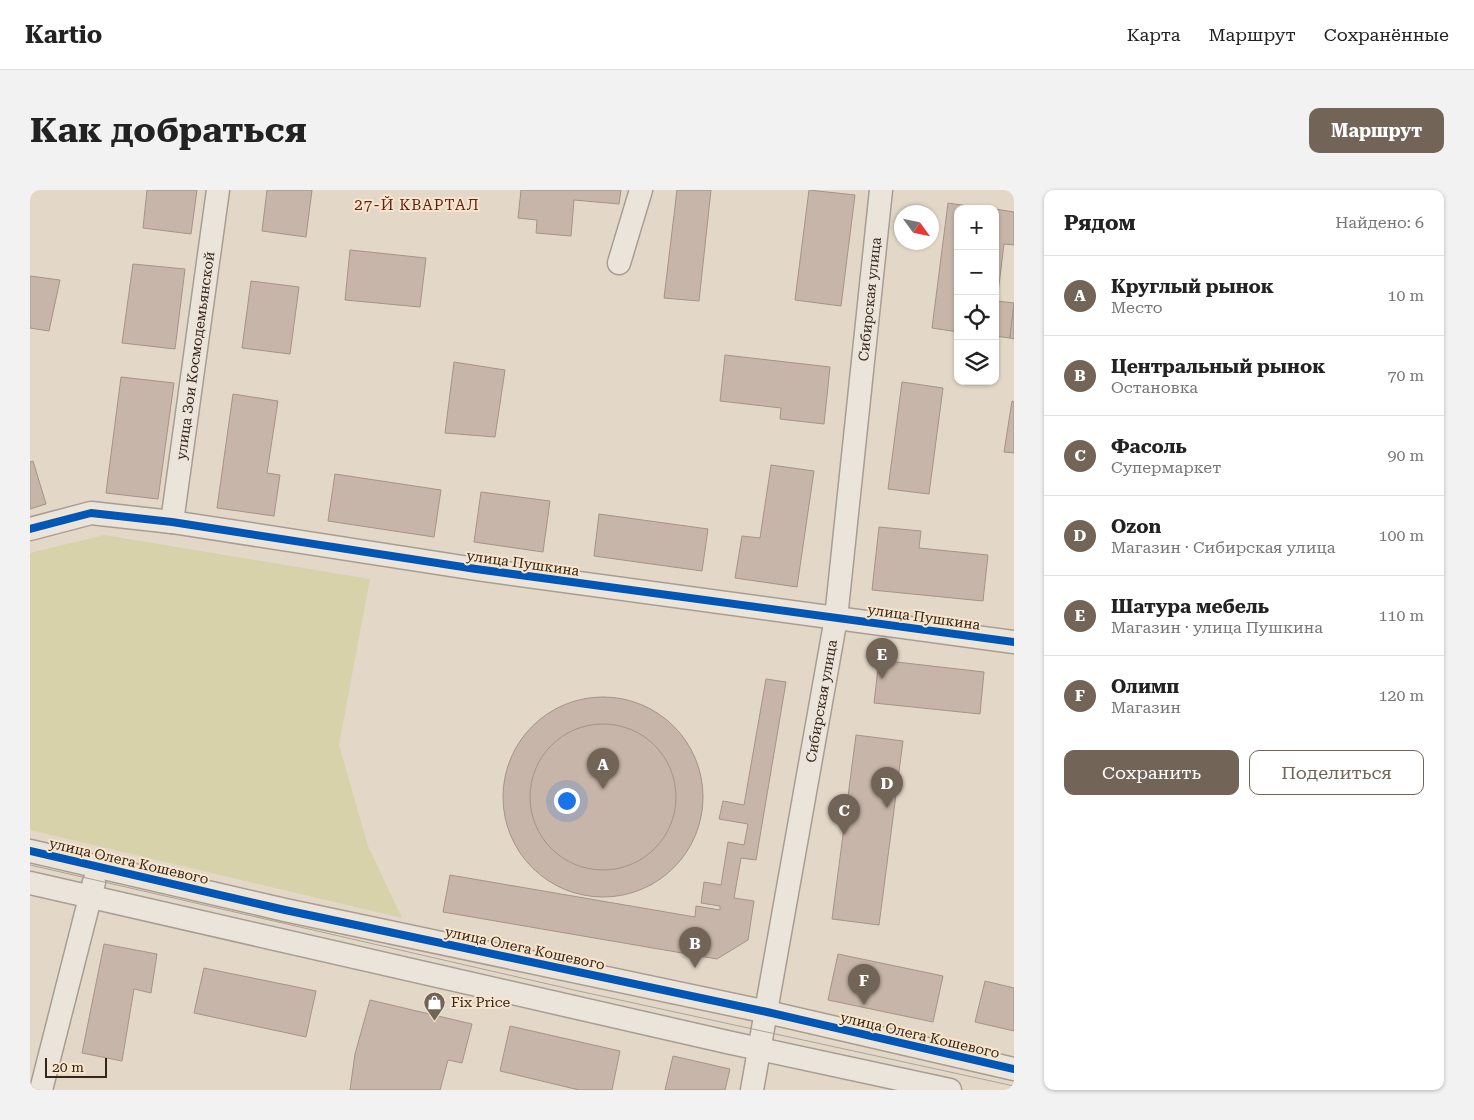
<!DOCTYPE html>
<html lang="ru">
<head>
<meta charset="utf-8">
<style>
	:root { --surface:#fff; --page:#f2f2f2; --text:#222; --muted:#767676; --line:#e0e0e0; --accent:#736458 }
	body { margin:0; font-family:"Roboto Serif",serif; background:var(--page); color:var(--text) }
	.controls { position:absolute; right:15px; top:15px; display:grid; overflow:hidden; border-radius:10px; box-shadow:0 1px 4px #0004 }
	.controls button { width:45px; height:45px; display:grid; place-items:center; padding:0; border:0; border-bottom:1px solid var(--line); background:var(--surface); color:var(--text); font:25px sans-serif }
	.compass { position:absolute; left:864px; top:15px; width:45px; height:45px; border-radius:50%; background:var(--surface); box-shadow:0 1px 4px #0004; rotate:123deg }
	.scale { position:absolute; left:15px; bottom:12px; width:62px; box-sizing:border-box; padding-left:5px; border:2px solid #36251b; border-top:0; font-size:14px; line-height:18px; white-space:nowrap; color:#36251b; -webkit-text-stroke:4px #f7e5cc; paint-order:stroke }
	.you { position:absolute; left:536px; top:610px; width:18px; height:18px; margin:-12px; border:4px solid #fff; border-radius:50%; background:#1a73e8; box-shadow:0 0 0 8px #1a73e833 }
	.badge { display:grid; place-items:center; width:32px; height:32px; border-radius:50%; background:var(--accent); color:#fff; font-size:16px; font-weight:700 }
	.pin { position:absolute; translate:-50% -41px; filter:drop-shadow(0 1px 2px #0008) }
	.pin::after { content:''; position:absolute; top:26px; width:18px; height:15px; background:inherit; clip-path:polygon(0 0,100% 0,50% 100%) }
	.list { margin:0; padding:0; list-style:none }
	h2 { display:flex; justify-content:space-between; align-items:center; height:65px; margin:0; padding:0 20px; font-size:21px }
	h2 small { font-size:16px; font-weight:400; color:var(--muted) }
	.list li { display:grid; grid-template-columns:32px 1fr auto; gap:15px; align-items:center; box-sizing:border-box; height:80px; padding:0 20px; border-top:1px solid var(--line) }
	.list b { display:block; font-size:19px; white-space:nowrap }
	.list p { margin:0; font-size:16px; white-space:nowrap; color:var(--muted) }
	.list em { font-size:16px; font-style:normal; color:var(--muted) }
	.actions { display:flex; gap:10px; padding:15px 20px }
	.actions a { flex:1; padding:11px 0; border:1px solid var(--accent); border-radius:10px; text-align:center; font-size:18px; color:var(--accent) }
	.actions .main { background:var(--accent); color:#fff }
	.icon { flex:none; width:28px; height:28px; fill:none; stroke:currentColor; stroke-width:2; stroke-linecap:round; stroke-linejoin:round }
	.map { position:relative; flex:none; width:984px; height:900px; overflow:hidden; border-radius:10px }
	header { display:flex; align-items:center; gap:30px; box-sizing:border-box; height:70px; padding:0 25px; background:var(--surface); border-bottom:1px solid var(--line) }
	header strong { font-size:24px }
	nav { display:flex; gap:28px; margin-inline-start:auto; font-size:18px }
	.intro { display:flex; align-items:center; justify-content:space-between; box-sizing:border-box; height:120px; padding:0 30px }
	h1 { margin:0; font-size:35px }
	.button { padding:12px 22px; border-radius:10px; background:var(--accent); color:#fff; font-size:18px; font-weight:700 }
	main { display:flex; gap:30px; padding:0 30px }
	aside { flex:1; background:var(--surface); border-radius:10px; box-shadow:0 1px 4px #0004 }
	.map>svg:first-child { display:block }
</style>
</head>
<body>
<header>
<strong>Kartio</strong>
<nav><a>Карта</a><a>Маршрут</a><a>Сохранённые</a></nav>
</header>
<div class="intro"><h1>Как добраться</h1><a class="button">Маршрут</a></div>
<main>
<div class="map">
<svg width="984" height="900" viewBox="0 0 984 900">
	<rect width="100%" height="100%" fill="#e3d8c8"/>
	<polygon fill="#d7d2a9" points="74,345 340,389 309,555 338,656 372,728 0,640 0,363"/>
	<g fill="#c8b5a9" stroke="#a39388">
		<polygon points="117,0 167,0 161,44 113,38"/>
		<polygon points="237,0 282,0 276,47 232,41"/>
		<polygon points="491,0 591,0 589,14 544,10 541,46 506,43 507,30 488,28"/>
		<polygon points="647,0 681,0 669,111 634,108"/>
		<polygon points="779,0 825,5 811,116 765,110"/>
		<polygon points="918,13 960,19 928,19 928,142 902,138"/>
		<polygon points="965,19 984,22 984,55 974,54 967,111 984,113 980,148 965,146"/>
		<polygon points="320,60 396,68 390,117 315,110"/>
		<polygon points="103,74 155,79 145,159 92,153"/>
		<polygon points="0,86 30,90 19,141 0,138"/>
		<polygon points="221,91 269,97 260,164 212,158"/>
		<polygon points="984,113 984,149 980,148"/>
		<polygon points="695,165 800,177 794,234 750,229 751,218 690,211"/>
		<polygon points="424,172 475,180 465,247 415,243"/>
		<polygon points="91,187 144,193 128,309 76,303"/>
		<polygon points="872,192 913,198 899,304 858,299"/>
		<polygon points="203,204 248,211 237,283 250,285 244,326 187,318"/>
		<polygon points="982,211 984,212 984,263 974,262"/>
		<polygon points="3,271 16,314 0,319 0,272"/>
		<polygon points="741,275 784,281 767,397 705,388 712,346 730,348"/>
		<polygon points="305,284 411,300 404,347 298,331"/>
		<polygon points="451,302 520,311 513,362 444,352"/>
		<polygon points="569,324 678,339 672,381 564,366"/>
		<polygon points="849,337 891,341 889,358 958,365 953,411 842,400"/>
		<polygon points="849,470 954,482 950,524 844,513"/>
		<polygon points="736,489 756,492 726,670 711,668 704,708 724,711 718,750 687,769 413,722 420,685 665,727 666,716 690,720 690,716 671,713 674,692 691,695 698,652 714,655 718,634 689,629 693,611 714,615"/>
		<circle cx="573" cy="607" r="100"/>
		<circle cx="573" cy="607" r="73"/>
		<polygon points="826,545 873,551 849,735 802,729"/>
		<polygon points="74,754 127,764 121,803 104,799 92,871 52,863"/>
		<polygon points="808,764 913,786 903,832 798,810"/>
		<polygon points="174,778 286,801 276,847 164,823"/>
		<polygon points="955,791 984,798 984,841 945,832"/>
		<polygon points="340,810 442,834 432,873 418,870 410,900 320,900 325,864"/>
		<polygon points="480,836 590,861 582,900 549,900 470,881"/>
		<polygon points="643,866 700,879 695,900 635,900"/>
	</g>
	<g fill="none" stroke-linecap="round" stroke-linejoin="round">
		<defs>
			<g id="minor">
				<polyline points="589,73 611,0"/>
				<path id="s1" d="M142 332 188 0"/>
				<polyline points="0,339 61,323 142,332 446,379 984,452"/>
				<polyline points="0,661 255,720 737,822 984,879"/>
				<polyline points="0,693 697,852 920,900"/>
				<polyline points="11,900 64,692"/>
				<path id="s2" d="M722 900 806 428 851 0"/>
			</g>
		</defs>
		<use href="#minor" stroke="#a89d92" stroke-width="25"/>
		<use href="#minor" stroke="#ebe4da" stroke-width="22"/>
		<polyline stroke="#aaa39b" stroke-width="1" points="0,675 544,800 984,896"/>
		<defs>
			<g id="cycleway">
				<polyline points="0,339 61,323 142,332 446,379 984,452"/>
				<polyline points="0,661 255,720 737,822 984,879"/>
			</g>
		</defs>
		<use href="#cycleway" stroke="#f7e5cc" stroke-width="11"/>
		<use href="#cycleway" stroke="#0057b8" stroke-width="8"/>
	</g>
	<defs>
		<symbol id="shop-pin" viewBox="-11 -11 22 30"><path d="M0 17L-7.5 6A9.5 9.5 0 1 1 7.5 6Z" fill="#736458" stroke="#f7e5cc"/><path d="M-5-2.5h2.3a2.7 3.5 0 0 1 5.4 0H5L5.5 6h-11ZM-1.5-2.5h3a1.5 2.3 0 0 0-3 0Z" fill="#fff"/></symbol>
	</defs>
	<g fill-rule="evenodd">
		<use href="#shop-pin" x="392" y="800" width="25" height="34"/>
	</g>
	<g text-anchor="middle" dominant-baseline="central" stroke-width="4" stroke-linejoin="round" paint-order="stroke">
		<g font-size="14" fill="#36251b" stroke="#f7e5cc">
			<text stroke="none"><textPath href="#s2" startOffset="800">Сибирская улица</textPath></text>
			<text stroke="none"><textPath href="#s1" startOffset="168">улица Зои Космодемьянской</textPath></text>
			<text transform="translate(493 373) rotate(8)">улица Пушкина</text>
			<text transform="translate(894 427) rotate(8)">улица Пушкина</text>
			<text stroke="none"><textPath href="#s2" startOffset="395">Сибирская улица</textPath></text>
			<text transform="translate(99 671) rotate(13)">улица Олега Кошевого</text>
			<text transform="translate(495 758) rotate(12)">улица Олега Кошевого</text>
			<text transform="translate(890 845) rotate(13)">улица Олега Кошевого</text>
		</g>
		<g font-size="14" fill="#36251b" stroke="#f7e5cc" text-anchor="start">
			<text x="421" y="812">Fix Price</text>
		</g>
		<g font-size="15" letter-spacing="1" fill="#641f18" stroke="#f7e5cc">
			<text x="387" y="15">27-Й КВАРТАЛ</text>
		</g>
	</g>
</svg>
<div class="controls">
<button>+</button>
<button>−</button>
<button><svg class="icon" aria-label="locate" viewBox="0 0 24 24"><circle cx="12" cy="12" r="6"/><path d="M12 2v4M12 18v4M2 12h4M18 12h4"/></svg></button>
<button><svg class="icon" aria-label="layers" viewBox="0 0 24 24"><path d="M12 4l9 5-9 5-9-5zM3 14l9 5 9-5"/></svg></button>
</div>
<svg class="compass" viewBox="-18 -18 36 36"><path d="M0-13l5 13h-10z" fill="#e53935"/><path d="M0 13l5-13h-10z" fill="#767676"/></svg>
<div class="scale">20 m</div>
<div class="you"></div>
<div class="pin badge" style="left:573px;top:599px">A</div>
<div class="pin badge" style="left:665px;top:778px">B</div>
<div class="pin badge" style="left:814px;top:645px">C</div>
<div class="pin badge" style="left:857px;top:618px">D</div>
<div class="pin badge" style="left:852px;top:489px">E</div>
<div class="pin badge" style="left:834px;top:815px">F</div>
</div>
<aside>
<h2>Рядом<small>Найдено: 6</small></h2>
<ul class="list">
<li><span class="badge">A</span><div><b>Круглый рынок</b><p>Место</p></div><em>10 m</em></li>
<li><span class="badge">B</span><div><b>Центральный рынок</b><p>Остановка</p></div><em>70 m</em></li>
<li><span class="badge">C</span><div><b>Фасоль</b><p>Супермаркет</p></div><em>90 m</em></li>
<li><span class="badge">D</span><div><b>Ozon</b><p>Магазин · Сибирская улица</p></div><em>100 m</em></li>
<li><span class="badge">E</span><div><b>Шатура мебель</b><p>Магазин · улица Пушкина</p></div><em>110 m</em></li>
<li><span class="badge">F</span><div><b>Олимп</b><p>Магазин</p></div><em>120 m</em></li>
</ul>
<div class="actions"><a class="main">Сохранить</a><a>Поделиться</a></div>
</aside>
</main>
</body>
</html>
